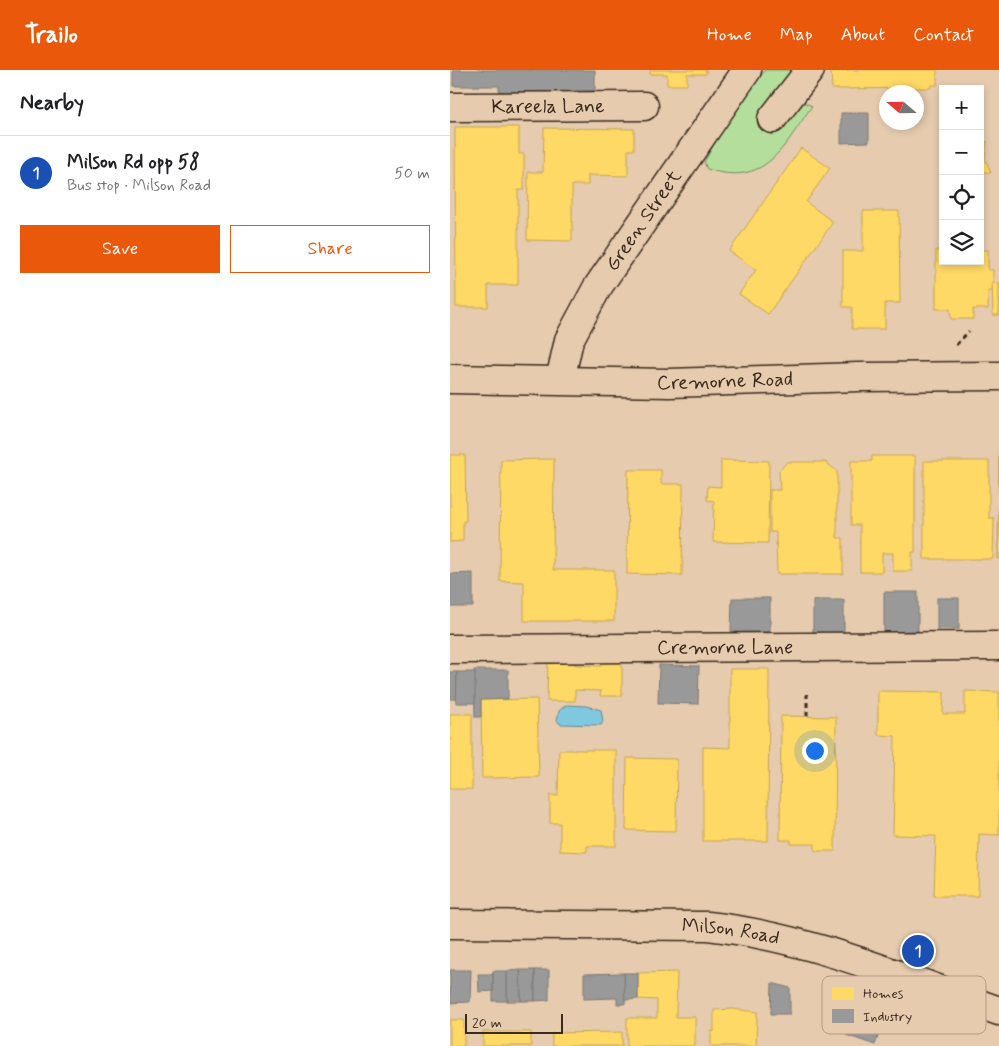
<!DOCTYPE html>
<html lang="en">
<head>
<meta charset="utf-8">
<style>
	:root { --surface:#fff; --page:#f6f6f6; --text:#202124; --muted:#757577; --line:#e0e0e0; --accent:#ea580c }
	body { margin:0; font-family:Mynerve,sans-serif; background:var(--page); color:var(--text) }
	.controls { position:absolute; right:15px; top:15px; display:grid; overflow:hidden; border-radius:0px; box-shadow:0 2px 8px #0003 }
	.controls button { width:45px; height:45px; display:grid; place-items:center; padding:0; border:0; border-bottom:1px solid var(--line); background:var(--surface); color:var(--text); font:25px sans-serif }
	.compass { position:absolute; left:429px; top:15px; width:45px; height:45px; border-radius:50%; background:var(--surface); box-shadow:0 2px 8px #0003; rotate:290deg }
	.scale { position:absolute; left:15px; bottom:12px; width:98px; box-sizing:border-box; padding-left:5px; border:2px solid #3b2a1e; border-top:0; font-size:14px; line-height:18px; white-space:nowrap; color:#3b2a1e; -webkit-text-stroke:4px #e6cbae; paint-order:stroke }
	.you { position:absolute; left:364px; top:680px; width:18px; height:18px; margin:-12px; border:4px solid #fff; border-radius:50%; background:#1a73e8; box-shadow:0 0 0 8px #1a73e833 }
	.badge { display:grid; place-items:center; width:32px; height:32px; border-radius:50%; background:var(--accent); color:#fff; font-size:16px; font-weight:700 }
	.pin { position:absolute; translate:-50% -50%; border:2px solid #fff; box-shadow:0 1px 5px #0006 }
	.list { margin:0; padding:0; list-style:none }
	h2 { display:flex; justify-content:space-between; align-items:center; height:65px; margin:0; padding:0 20px; font-size:21px }
	h2 small { font-size:16px; font-weight:400; color:var(--muted) }
	.list li { display:grid; grid-template-columns:32px 1fr auto; gap:15px; align-items:center; box-sizing:border-box; height:75px; padding:0 20px; border-top:1px solid var(--line) }
	.list b { display:block; font-size:19px; white-space:nowrap }
	.list p { margin:0; font-size:16px; white-space:nowrap; color:var(--muted) }
	.list em { font-size:16px; font-style:normal; color:var(--muted) }
	.actions { display:flex; gap:10px; padding:15px 20px }
	.actions a { flex:1; padding:11px 0; border:1px solid var(--accent); border-radius:0px; text-align:center; font-size:18px; color:var(--accent) }
	.actions .main { background:var(--accent); color:#fff }
	.icon { flex:none; width:28px; height:28px; fill:none; stroke:currentColor; stroke-width:2; stroke-linecap:round; stroke-linejoin:round }
	.map { position:relative; flex:none; width:549px; height:976px; overflow:hidden }
	header { display:flex; align-items:center; gap:30px; box-sizing:border-box; height:70px; padding:0 25px; background:var(--accent); color:#fff }
	header strong { font-size:24px }
	nav { display:flex; gap:28px; margin-inline-start:auto; font-size:18px }
	main { display:flex }
	aside { flex:1; background:var(--surface) }
	.map>svg:first-child { display:block }
</style>
</head>
<body>
<header>
<strong>Trailo</strong>
<nav><a>Home</a><a>Map</a><a>About</a><a>Contact</a></nav>
</header>
<main>
<aside>
<h2>Nearby<small></small></h2>
<ul class="list">
<li><span class="badge" style="background:#1a4fb4">1</span><div><b>Milson Rd opp 58</b><p>Bus stop · Milson Road</p></div><em>50 m</em></li>
</ul>
<div class="actions"><a class="main">Save</a><a>Share</a></div>
</aside>
<div class="map">
<svg width="549" height="976" viewBox="0 0 549 976">
	<rect width="100%" height="100%" fill="#e6cbae"/>
	<filter id="ink" filterUnits="userSpaceOnUse"><feTurbulence type="fractalNoise" baseFrequency=".02" numOctaves="2"/><feDisplacementMap in="SourceGraphic" scale="10" xChannelSelector="R" yChannelSelector="G"/><feConvolveMatrix kernelMatrix="1 2 1 2 8 2 1 2 1" color-interpolation-filters="sRGB"/></filter>
	<g filter="url(#ink)">
		<path fill="#b4de9b" stroke="#78845c" d="M315 0H351L348 30 362 36C333 77 316 118 257 99L254 92 276 53Z"/>
		<polygon fill="#7fc8e0" stroke="#648992" points="116,635 136,636 151,640 153,651 151,655 110,654 107,650 109,641"/>
		<g fill="#ffd966" stroke="#c4a450">
			<polygon points="200,0 256,0 256,4 237,4 237,15 217,15 217,4 200,4"/>
			<polygon points="381,0 487,0 487,15 481,15 481,18 382,19"/>
			<polygon points="5,57 69,57 69,84 74,84 74,120 68,120 68,215 38,215 38,237 6,237"/>
			<polygon points="94,58 184,59 184,80 178,80 178,106 138,105 138,115 122,115 122,171 77,170 78,102 93,102"/>
			<polygon points="537,71 535,88 541,103 530,101 530,76"/>
			<polygon points="351,78 380,98 356,132 383,152 318,244 289,224 306,200 279,181"/>
			<polygon points="413,141 449,141 450,233 435,233 435,259 402,259 402,237 393,237 393,181 413,181"/>
			<polygon points="486,180 493,180 493,191 530,191 530,180 538,180 538,200 543,200 543,221 538,221 538,239 523,239 523,249 501,249 500,239 486,239"/>
			<polygon points="542,213 549,213 549,245 543,245"/>
			<polygon points="549,378 549,489 548,489"/>
			<polygon points="0,385 15,385 16,451 13,451 13,471 0,472"/>
			<polygon points="422,386 465,386 465,482 462,482 462,501 443,501 443,483 432,483 432,502 410,502 410,455 401,455 401,391 422,391"/>
			<polygon points="104,389 103,500 164,500 164,551 74,551 74,512 50,511 51,390"/>
			<polygon points="271,390 319,391 318,473 263,472 264,431 257,430 258,416 271,417"/>
			<polygon points="474,391 539,391 539,448 544,448 543,489 474,489"/>
			<polygon points="337,392 375,392 387,401 387,468 393,468 393,504 327,504 326,462 320,462 320,420 330,420 329,401"/>
			<polygon points="178,400 211,400 211,414 233,414 232,505 177,504"/>
			<polygon points="98,591 124,591 125,595 151,596 151,591 172,592 172,626 150,626 151,621 125,620 125,631 97,631"/>
			<polygon points="280,599 319,599 318,771 253,771 253,677 280,678"/>
			<polygon points="428,621 494,622 493,644 515,644 515,621 549,622 549,765 529,764 528,826 484,826 486,766 443,765 445,666 428,665"/>
			<polygon points="87,629 89,707 32,708 31,630"/>
			<rect x="0" y="644" width="22" height="75"/>
			<polygon points="331,646 386,647 385,781 365,781 365,774 341,774 341,770 330,770"/>
			<polygon points="109,680 166,680 166,776 137,776 137,782 110,781 110,753 100,753 100,725 108,726"/>
			<polygon points="177,688 227,689 226,761 176,760"/>
			<polygon points="227,902 226,947 245,947 245,976 177,976 177,948 207,948 207,930 188,929 188,903"/>
			<polygon points="283,939 307,942 306,976 261,976 261,961 264,962 264,940"/>
			<rect x="0" y="950" width="14" height="26"/>
			<rect x="33" y="962" width="48" height="14"/>
			<polygon points="172,962 172,976 102,976 102,963"/>
		</g>
		<g fill="#999" stroke="#7d7874">
			<polygon points="3,0 145,0 145,21 49,22 49,16 3,16"/>
			<polygon points="391,43 419,43 419,72 391,73"/>
			<polygon points="23,503 23,537 0,537 0,504"/>
			<polygon points="434,522 468,522 468,561 434,562"/>
			<polygon points="282,528 320,528 320,562 281,562"/>
			<rect x="487" y="528" width="22" height="31"/>
			<polygon points="363,530 394,530 394,564 363,565"/>
			<polygon points="209,595 249,596 248,634 208,633"/>
			<polygon points="24,600 58,600 58,629 31,630 31,647 25,647"/>
			<rect x="0" y="602" width="7" height="27"/>
			<polygon points="7,602 25,602 25,633 6,633"/>
			<polygon points="0,900 21,900 20,932 0,933"/>
			<polygon points="70,900 85,900 85,931 71,931"/>
			<polygon points="70,900 71,931 57,931 57,901"/>
			<polygon points="85,900 99,900 99,930 85,931"/>
			<rect x="43" y="901" width="14" height="30"/>
			<polygon points="174,903 188,903 188,929 174,930"/>
			<polygon points="174,903 175,934 167,934 167,928 134,929 134,904"/>
			<polygon points="28,904 43,904 43,921 29,922"/>
			<polygon points="322,913 340,918 340,944 321,944"/>
			<polygon points="406,937 435,947 425,975 396,965"/>
		</g>
		<g fill="none" stroke-linecap="round" stroke-linejoin="round">
			<defs>
				<g id="minor">
					<path id="s1" d="M0 37 194 36"/>
					<polyline points="322,49 360,0"/>
					<path id="s2" d="M0 309 219 313 409 307 549 306"/>
					<path id="s3" d="M110 310 119 270 147 218 297 0"/>
					<path id="s4" d="M0 579 549 576"/>
					<path id="s5" d="M0 854 258 856C359 867 454 908 549 941"/>
				</g>
			</defs>
			<use href="#minor" stroke="#3b2a1e" stroke-width="31"/>
			<g stroke="#3b2a1e" stroke-width="3" stroke-dasharray="5 4" stroke-linecap="butt">
				<polyline points="506,275 519,261"/>
				<polyline points="357,646 357,624"/>
			</g>
			<use href="#minor" stroke="#e6cbae" stroke-width="28"/>
		</g>
	</g>
	<g text-anchor="middle" dominant-baseline="central" stroke-width="5" stroke-linejoin="round" paint-order="stroke">
		<g font-size="20" fill="#3b2a1e" stroke="#e6cbae">
			<text stroke="none"><textPath href="#s1" startOffset="98">Kareela Lane</textPath></text>
			<text stroke="none"><textPath href="#s3" startOffset="182">Green Street</textPath></text>
			<text stroke="none"><textPath href="#s2" startOffset="275">Cremorne Road</textPath></text>
			<text stroke="none"><textPath href="#s4" startOffset="275">Cremorne Lane</textPath></text>
			<text stroke="none"><textPath href="#s5" startOffset="281">Milson Road</textPath></text>
		</g>
	</g>
	<rect x="372" y="906" width="164" height="58" rx="8" fill="#e6cbae" stroke="#b39b83" stroke-width="1"/>
	<rect x="382" y="917" width="22" height="13" fill="#ffd966"/>
	<rect x="382" y="939" width="22" height="14" fill="#999"/>
	<g font-size="14" fill="#3b2a1e">
		<text x="413" y="928">Homes</text>
		<text x="413" y="951">Industry</text>
	</g>
</svg>
<div class="controls">
<button>+</button>
<button>−</button>
<button><svg class="icon" aria-label="locate" viewBox="0 0 24 24"><circle cx="12" cy="12" r="6"/><path d="M12 2v4M12 18v4M2 12h4M18 12h4"/></svg></button>
<button><svg class="icon" aria-label="layers" viewBox="0 0 24 24"><path d="M12 4l9 5-9 5-9-5zM3 14l9 5 9-5"/></svg></button>
</div>
<svg class="compass" viewBox="-18 -18 36 36"><path d="M0-13l5 13h-10z" fill="#e53935"/><path d="M0 13l5-13h-10z" fill="#757577"/></svg>
<div class="scale">20 m</div>
<div class="you"></div>
<div class="pin badge" style="left:468px;top:881px;background:#1a4fb4">1</div>
</div>
</main>
</body>
</html>
